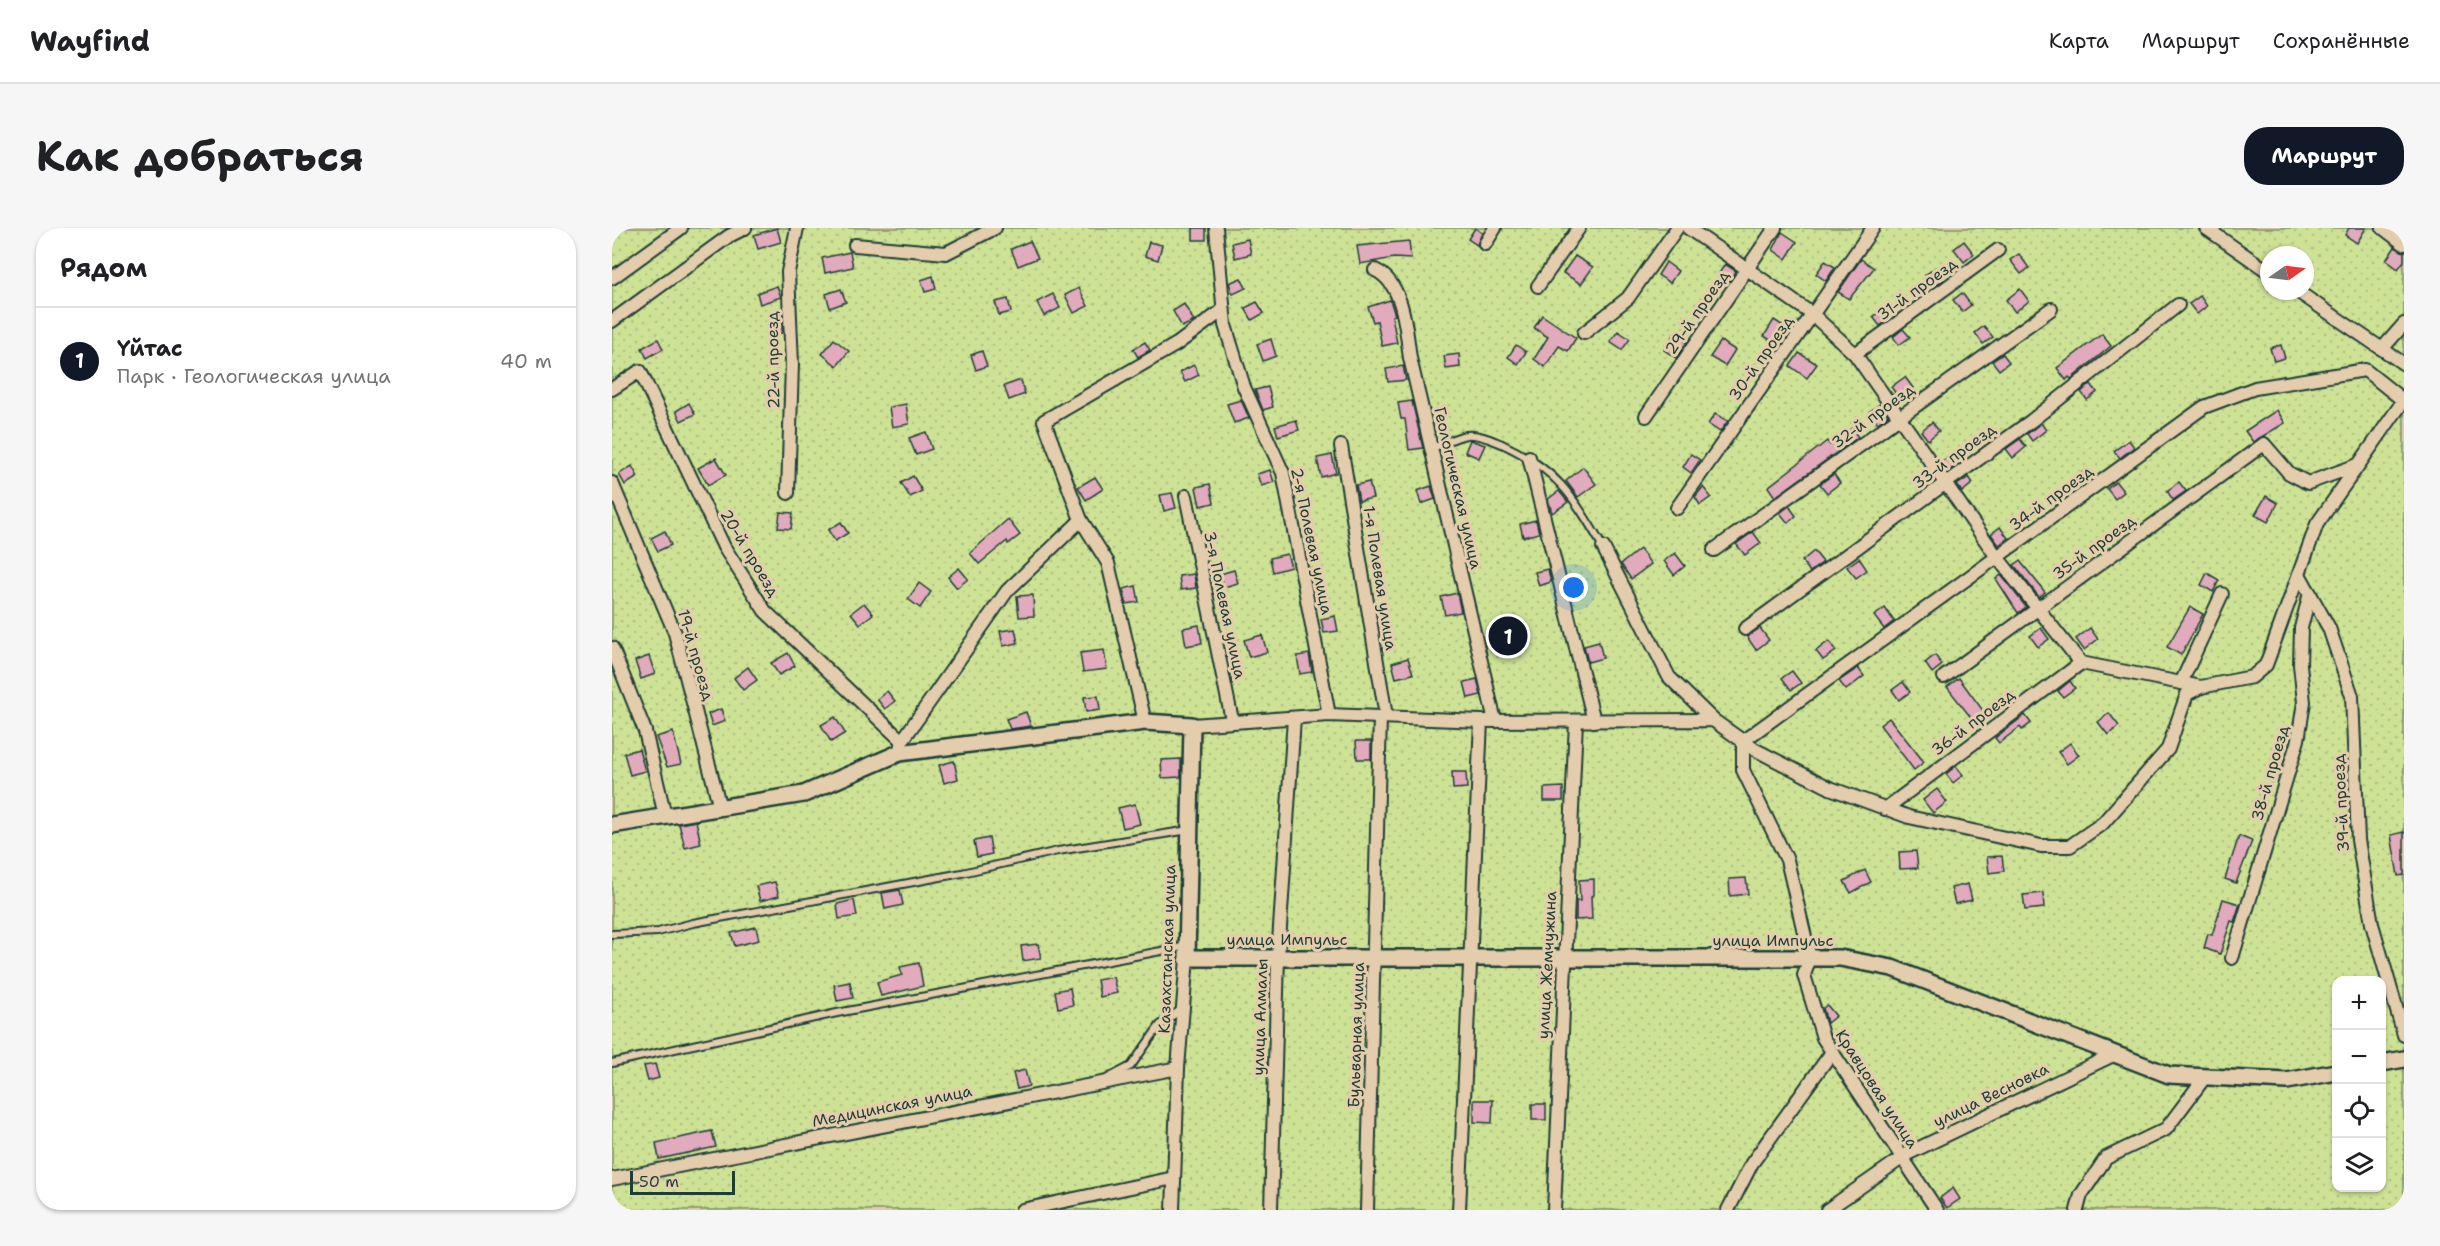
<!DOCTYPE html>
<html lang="ru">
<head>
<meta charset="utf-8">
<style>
	:root { --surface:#fff; --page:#f6f6f6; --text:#202124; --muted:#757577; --line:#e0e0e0; --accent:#111827 }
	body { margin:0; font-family:"Shantell Sans",sans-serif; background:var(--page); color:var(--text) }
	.controls { position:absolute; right:18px; bottom:18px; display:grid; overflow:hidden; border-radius:12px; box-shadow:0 2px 4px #0004 }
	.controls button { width:54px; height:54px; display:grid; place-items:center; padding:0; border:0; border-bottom:2px solid var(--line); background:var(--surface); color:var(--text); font:30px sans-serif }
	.compass { position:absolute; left:1648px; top:18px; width:54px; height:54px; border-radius:50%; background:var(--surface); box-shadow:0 2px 4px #0004; rotate:76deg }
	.scale { position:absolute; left:18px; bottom:15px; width:105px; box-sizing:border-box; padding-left:6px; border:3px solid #1f3d34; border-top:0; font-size:16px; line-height:21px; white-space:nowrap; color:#1f3d34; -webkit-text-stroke:4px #e4cdad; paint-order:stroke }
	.you { position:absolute; left:962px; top:360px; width:21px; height:21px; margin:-15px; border:4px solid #fff; border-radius:50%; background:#1a73e8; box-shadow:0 0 0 9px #1a73e833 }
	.badge { display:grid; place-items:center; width:39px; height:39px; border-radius:50%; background:var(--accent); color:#fff; font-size:20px; font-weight:700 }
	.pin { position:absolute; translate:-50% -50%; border:3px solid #fff; box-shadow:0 2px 6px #0006 }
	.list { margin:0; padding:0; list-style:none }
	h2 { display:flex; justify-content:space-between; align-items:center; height:78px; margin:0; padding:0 24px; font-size:26px }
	h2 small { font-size:20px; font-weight:400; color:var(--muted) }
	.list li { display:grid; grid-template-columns:39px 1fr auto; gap:18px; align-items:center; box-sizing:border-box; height:108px; padding:0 24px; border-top:2px solid var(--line) }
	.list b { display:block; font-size:22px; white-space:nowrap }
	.list p { margin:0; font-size:20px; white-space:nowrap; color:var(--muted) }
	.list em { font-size:20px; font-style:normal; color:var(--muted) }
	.icon { flex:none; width:33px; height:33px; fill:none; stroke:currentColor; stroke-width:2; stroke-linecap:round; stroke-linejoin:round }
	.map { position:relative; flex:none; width:1792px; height:982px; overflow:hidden; border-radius:24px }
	header { display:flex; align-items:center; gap:36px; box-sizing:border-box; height:84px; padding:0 30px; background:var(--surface); border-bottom:2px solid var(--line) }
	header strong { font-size:28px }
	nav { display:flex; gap:33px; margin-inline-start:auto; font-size:21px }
	.intro { display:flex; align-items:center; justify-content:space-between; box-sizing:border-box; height:144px; padding:0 36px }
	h1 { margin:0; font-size:42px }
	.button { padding:15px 27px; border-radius:24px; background:var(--accent); color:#fff; font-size:21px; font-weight:700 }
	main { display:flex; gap:36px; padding:0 36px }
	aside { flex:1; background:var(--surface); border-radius:24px; box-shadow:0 2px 4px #0004 }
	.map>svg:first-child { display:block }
</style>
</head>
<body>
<header>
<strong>Wayfind</strong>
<nav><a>Карта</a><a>Маршрут</a><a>Сохранённые</a></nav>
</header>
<div class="intro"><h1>Как добраться</h1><a class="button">Маршрут</a></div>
<main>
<aside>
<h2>Рядом<small></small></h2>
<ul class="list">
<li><span class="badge">1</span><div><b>Үйтас</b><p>Парк · Геологическая улица</p></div><em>40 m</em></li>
</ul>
</aside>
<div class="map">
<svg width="1792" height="982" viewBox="0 0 1792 982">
	<defs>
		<pattern id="garden-dots" width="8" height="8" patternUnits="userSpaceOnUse" patternTransform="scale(1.5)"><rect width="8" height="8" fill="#cee296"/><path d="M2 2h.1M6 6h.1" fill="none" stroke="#b0c382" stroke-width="1.8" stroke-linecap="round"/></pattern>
	</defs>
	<rect width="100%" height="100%" fill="#e4cdad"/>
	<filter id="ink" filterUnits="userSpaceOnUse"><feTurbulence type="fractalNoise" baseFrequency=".0167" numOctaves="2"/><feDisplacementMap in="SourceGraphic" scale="12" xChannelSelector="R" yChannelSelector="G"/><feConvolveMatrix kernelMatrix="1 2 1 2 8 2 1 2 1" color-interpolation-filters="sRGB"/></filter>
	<g filter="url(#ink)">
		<path fill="url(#garden-dots)" stroke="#769065" stroke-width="1.5" fill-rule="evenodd" d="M0 0H1792V982H0ZM1657 27H1693V63H1657ZM1724 752H1770V960H1724Z"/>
		<g fill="#e1aabd" stroke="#1f3d34" stroke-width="1.5">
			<polygon points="165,0 169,14 146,21 142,7"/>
			<rect x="581" y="0" width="13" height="12"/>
			<polygon points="863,0 870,5 865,17 856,11"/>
			<polygon points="1737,0 1754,0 1745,15 1733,7"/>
			<polygon points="1170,4 1185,14 1174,31 1161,22"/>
			<polygon points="636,11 639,26 623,30 620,15"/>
			<polygon points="418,13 426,30 406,38 399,21"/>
			<polygon points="797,13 799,31 782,30 748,36 745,18"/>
			<polygon points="1352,13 1362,26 1352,34 1342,21"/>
			<polygon points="537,14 550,17 546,32 533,28"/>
			<polygon points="1783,19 1792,24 1792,33 1786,41 1774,32"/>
			<polygon points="238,24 241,39 213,45 210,30"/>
			<polygon points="1407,26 1417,40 1409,46 1398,32"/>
			<polygon points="963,28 981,39 969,56 951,45"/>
			<polygon points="1249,31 1262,40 1237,71 1226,64"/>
			<polygon points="1213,33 1223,39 1214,53 1204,46"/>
			<polygon points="1054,34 1066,43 1058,55 1046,47"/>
			<polygon points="1113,36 1124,43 1116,54 1106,47"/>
			<polygon points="1323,40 1331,52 1322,58 1313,47"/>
			<polygon points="321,48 324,61 313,64 309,52"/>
			<polygon points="629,50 634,60 621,66 617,55"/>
			<polygon points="165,58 169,69 148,76 145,65"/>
			<polygon points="467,60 476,78 462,85 453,67"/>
			<polygon points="229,61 234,74 218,80 214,66"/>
			<polygon points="1408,61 1417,73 1403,84 1394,72"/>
			<polygon points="1350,65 1359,77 1350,84 1341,72"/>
			<polygon points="441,66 448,80 432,88 425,74"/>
			<polygon points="1588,68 1595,78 1585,86 1577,76"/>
			<polygon points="396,71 399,84 387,87 383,74"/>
			<polygon points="778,72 783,87 780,88 785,115 770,118 765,93 761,94 756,79"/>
			<polygon points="645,74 652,85 640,92 633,80"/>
			<polygon points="572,76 582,93 570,99 561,83"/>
			<polygon points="1271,82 1277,91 1268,98 1261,89"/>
			<polygon points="930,87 964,110 956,123 947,118 933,139 922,131 936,109 922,100"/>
			<rect x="163" y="89" width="7" height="16"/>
			<polygon points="1162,92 1179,103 1168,118 1152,108"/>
			<polygon points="1372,98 1381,109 1371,116 1363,105"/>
			<polygon points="1291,101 1298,109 1287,117 1281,109"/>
			<polygon points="1006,103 1018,111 1010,122 998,114"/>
			<polygon points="1062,106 1075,114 1064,130 1052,122"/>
			<polygon points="1490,106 1499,118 1459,151 1457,149 1454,152 1445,140"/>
			<polygon points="46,111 51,121 35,130 30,120"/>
			<polygon points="222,111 237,123 225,138 210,126"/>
			<polygon points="659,111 664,128 651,133 645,116"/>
			<polygon points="1109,113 1123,122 1113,138 1098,129"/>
			<polygon points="533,114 538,122 526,129 521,121"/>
			<polygon points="904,117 914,124 906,136 896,129"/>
			<polygon points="1669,117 1673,130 1662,133 1658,120"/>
			<polygon points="370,123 375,138 364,142 359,127"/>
			<polygon points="1187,125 1205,136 1195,150 1178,138"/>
			<polygon points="847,126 848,139 834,141 832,128"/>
			<polygon points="1391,126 1397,134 1387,142 1380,133"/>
			<polygon points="582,137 587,147 573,154 568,144"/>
			<polygon points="791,138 794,152 776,154 774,141"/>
			<polygon points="1293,149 1301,160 1288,171 1279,159"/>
			<polygon points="409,152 413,166 397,172 392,158"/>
			<polygon points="1479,156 1485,164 1475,172 1469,164"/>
			<polygon points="656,159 661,179 651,182 643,162"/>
			<polygon points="629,172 637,190 622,195 615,176"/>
			<polygon points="800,173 811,220 797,222 793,191 789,191 786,175"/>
			<polygon points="77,175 83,186 69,193 64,183"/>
			<polygon points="294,176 297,196 280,199 277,179"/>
			<polygon points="1268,176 1276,187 1266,195 1257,184"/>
			<polygon points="1665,182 1673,195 1641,214 1633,203"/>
			<polygon points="1103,186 1116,193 1108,204 1096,196"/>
			<polygon points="684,192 687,202 666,208 663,198"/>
			<polygon points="1320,194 1327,203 1316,212 1309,203"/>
			<polygon points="1429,195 1434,202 1420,213 1415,206"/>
			<polygon points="1240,200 1246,209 1163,269 1156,259 1215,213 1218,217"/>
			<polygon points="314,204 320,221 304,227 297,210"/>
			<polygon points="1408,211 1414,219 1401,230 1394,221"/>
			<polygon points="858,212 873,217 867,230 853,224"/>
			<polygon points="1517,212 1522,219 1508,230 1502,223"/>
			<polygon points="1341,225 1348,235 1335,244 1329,234"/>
			<polygon points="1079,226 1088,232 1079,245 1071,239"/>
			<polygon points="720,227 724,245 709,249 705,230"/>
			<polygon points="104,230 114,247 96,257 86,240"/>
			<polygon points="20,238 26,249 13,257 7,246"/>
			<polygon points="971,239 984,256 966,269 954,253"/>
			<polygon points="1475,241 1481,249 1471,257 1465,249"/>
			<polygon points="658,242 662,254 649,258 645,246"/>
			<polygon points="1315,243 1322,253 1315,258 1307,249"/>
			<polygon points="1222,246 1228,255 1215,265 1208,256"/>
			<polygon points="301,248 310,263 298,269 289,255"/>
			<polygon points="483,249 491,261 474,272 466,259"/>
			<polygon points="1357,249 1361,255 1350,264 1345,257"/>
			<polygon points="757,254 761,270 747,273 744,257"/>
			<polygon points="1504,254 1512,264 1503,271 1495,261"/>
			<polygon points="1567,254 1574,263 1561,272 1555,263"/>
			<polygon points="598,256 602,275 588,278 584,259"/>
			<polygon points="819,258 823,271 809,276 805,263"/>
			<polygon points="1091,259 1099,269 1088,277 1083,269"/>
			<polygon points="947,263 956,274 940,285 936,271"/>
			<polygon points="560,265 564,280 552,283 548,267"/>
			<polygon points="1654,268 1666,275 1656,294 1643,287"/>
			<polygon points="1177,278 1184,288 1176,295 1168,285"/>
			<polygon points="168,284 181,285 179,301 166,300"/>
			<polygon points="396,291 408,307 396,316 395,313 367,336 358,325"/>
			<polygon points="924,292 927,305 911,309 908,296"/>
			<polygon points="229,294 236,305 223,313 216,302"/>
			<polygon points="1388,299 1396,310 1387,317 1379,306"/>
			<polygon points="53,303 59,317 46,323 39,310"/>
			<polygon points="1141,304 1149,315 1133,327 1124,316"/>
			<polygon points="1028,321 1039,336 1019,351 1009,336"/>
			<polygon points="1202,323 1211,334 1198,344 1190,333"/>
			<polygon points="1063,325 1073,338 1062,347 1052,333"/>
			<polygon points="675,326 679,339 661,344 658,330"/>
			<polygon points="1247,330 1255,342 1244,350 1235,339"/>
			<polygon points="1408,333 1433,364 1427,369 1402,337"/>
			<polygon points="347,340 356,351 345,360 336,349"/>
			<polygon points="936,341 939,354 927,358 923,344"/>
			<polygon points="622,342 626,355 612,359 608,346"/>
			<polygon points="1595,345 1607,352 1601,364 1589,357"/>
			<polygon points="582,346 584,360 569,362 567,348"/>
			<polygon points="1389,347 1414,379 1406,385 1384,351"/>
			<polygon points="307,355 319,364 308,380 296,371"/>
			<polygon points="524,358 527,374 514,376 511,361"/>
			<polygon points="845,365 849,384 833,387 829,369"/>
			<polygon points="421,367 422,388 407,389 405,368"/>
			<polygon points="252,375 261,386 248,396 239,385"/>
			<polygon points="1578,379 1591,386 1569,427 1555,419"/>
			<polygon points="1273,380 1282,393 1272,401 1262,388"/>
			<polygon points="723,388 726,403 712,405 709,391"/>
			<polygon points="587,397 590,415 574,418 571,400"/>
			<polygon points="1148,400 1157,412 1144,422 1135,409"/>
			<polygon points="1429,400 1437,411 1426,419 1418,408"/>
			<polygon points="1478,400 1486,411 1472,422 1464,411"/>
			<polygon points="403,401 406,415 391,418 388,403"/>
			<polygon points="650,407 655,424 637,429 632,412"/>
			<polygon points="1217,413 1224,423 1211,432 1204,423"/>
			<polygon points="987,414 991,430 976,434 972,418"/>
			<polygon points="492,422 495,441 471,444 468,425"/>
			<polygon points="176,425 183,438 167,447 159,435"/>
			<polygon points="697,426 700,444 688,446 685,428"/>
			<polygon points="1323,427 1330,437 1320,445 1313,435"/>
			<polygon points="37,428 43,446 29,451 23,433"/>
			<polygon points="796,430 801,446 784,450 780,435"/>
			<polygon points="136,439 145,452 131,462 122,450"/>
			<polygon points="1246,440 1252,448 1234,462 1227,453"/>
			<polygon points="1180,443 1189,455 1179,462 1170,450"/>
			<polygon points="1347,450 1375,488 1364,496 1335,459"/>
			<polygon points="865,451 869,467 856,470 852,454"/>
			<polygon points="1458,453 1463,460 1451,469 1446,463"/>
			<polygon points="1291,454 1298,464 1287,472 1280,462"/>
			<polygon points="275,463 283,473 273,481 265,471"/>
			<polygon points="486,468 488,482 474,484 472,469"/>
			<polygon points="109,481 113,493 100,498 96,486"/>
			<polygon points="414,484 419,498 398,501 394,491"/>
			<polygon points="1497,485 1507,498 1496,507 1486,494"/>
			<polygon points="1413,487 1419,495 1410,502 1408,499 1387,515 1383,510"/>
			<polygon points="223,489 233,505 219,514 209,497"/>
			<polygon points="1277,490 1312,534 1302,542 1268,497"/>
			<polygon points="61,504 69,536 55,539 44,509"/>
			<polygon points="744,513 759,513 759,531 745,531"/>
			<polygon points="1458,515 1467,527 1455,536 1446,524"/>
			<polygon points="27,521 33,543 18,547 12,525"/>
			<polygon points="569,531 569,549 550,550 549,532"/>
			<polygon points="342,533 346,551 332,555 327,537"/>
			<polygon points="1344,538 1351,547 1341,555 1334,546"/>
			<polygon points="840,544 854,544 855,560 841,561"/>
			<polygon points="951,559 951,573 932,573 932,560"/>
			<polygon points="1325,561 1335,574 1321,585 1311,572"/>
			<polygon points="523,576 528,596 511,600 506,580"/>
			<polygon points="84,593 89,616 73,620 67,596"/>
			<polygon points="1792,604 1792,647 1786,648 1779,607"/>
			<polygon points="1627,608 1640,613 1624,655 1613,651"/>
			<polygon points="377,610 380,626 365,629 362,613"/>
			<polygon points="1304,623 1306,640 1288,641 1287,624"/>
			<polygon points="1390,628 1392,643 1377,645 1375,629"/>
			<polygon points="1253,642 1259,654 1239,665 1232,653"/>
			<polygon points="1134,650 1136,666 1118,668 1117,651"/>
			<polygon points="982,651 982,667 979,668 980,691 964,692 964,673 968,673 967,652"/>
			<polygon points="163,654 167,668 148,673 144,658"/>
			<polygon points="1356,656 1360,672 1343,676 1339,660"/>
			<polygon points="288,662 291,677 273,681 270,665"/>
			<polygon points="1431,665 1432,680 1413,682 1411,667"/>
			<polygon points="1611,671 1628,676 1622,694 1619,693 1608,726 1592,720 1596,706 1600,707"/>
			<polygon points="242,672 245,688 227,691 225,676"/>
			<polygon points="144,699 147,712 123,718 119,705"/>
			<polygon points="426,716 429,730 411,733 409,718"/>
			<polygon points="307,735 311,758 269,768 265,754 290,747 288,739"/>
			<polygon points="501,749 505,765 488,769 485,752"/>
			<polygon points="238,754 241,770 225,773 222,757"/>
			<polygon points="458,760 461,777 446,780 443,763"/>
			<polygon points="1215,777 1224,788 1215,795 1211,780"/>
			<polygon points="43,836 47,850 36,853 32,838"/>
			<polygon points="413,842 417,858 405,861 401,845"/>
			<polygon points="862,872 881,872 880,895 862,894"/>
			<rect x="920" y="876" width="14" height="16"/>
			<polygon points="100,903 104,919 47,931 44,915"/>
			<polygon points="1341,960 1348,971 1335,980 1328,970"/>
		</g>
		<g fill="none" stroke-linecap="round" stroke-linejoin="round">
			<defs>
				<g id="service">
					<path d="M820 220C831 216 843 209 854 207 865 205 880 212 890 216 946 242 960 267 991 319"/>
					<polyline points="0,706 46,704 81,695 350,645 446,623 577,602"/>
					<polyline points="0,835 225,785 575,718"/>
					<polyline points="496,850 519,838 548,797 571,780"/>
				</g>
				<g id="minor">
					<polyline points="604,0 613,97 632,159 671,245 717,487"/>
					<polyline points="1076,0 1200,86 1243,126 1385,329 1469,435 1589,459"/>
					<polyline points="1594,0 1657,44"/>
					<polyline points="1771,0 1792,16"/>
					<polyline points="873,16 883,0"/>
					<polyline points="243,17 334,25 383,0"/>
					<path d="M763 42C792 55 794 102 798 130L883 493"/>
					<polyline points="0,50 69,0"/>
					<polyline points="926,58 967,0"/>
					<polyline points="1685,63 1792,136"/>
					<polyline points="0,93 117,8 133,0"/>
					<polyline points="972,105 1016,70 1065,0"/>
					<polyline points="1770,121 1792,96"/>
					<polyline points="1243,126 1386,22"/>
					<polyline points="0,161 28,143 112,319 153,383 290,513"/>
					<polyline points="1034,188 1163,0"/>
					<polyline points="729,218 774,488"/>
					<polyline points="917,229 982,493"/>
					<polyline points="0,255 63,405 108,580"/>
					<polyline points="176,265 180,136 176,44 185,0"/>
					<polyline points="574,268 620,492"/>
					<polyline points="1065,280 1261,0"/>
					<polyline points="991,319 1057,449 1101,492"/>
					<polyline points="1102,322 1439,81"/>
					<polyline points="1688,348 1717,400 1740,468 1746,612 1760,696 1792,807"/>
					<polyline points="1133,401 1419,193 1566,77"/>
					<polyline points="0,420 33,503 53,588"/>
					<polyline points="1332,449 1652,216 1677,245 1696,255 1746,237"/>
					<polyline points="1569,455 1610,366"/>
					<polyline points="533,494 496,335 469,292 432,193 565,116 611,82"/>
					<polyline points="580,497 717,487 869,493 1101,492 1142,521 1218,560 1297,589 1429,618 1458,618 1491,595 1556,521 1575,466 1589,459 1640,449 1654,437 1705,296 1792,172"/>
					<polyline points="288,521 290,513 395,363 469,292"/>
					<polyline points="1273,581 1469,435"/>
					<polyline points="1620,730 1686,512 1692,474 1688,437 1689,400 1698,365"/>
					<polyline points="0,951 566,840"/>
					<polyline points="410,982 562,950"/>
					<polyline points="561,982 566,840 575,730"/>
					<polyline points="659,982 666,729 682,490"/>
					<polyline points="755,982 768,489"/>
					<polyline points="847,982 869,493"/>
					<polyline points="942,982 964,493"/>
					<polyline points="1116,982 1140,935 1220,824"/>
					<polyline points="1215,982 1297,925 1501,827"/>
					<polyline points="1325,982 1211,810 1192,747 1198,730 1175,632 1131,542 1131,513 1592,179 1643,160 1753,142 1792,173"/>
					<polyline points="1465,982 1469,967 1494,930 1554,901 1593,849"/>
				</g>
				<g id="tertiary">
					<polyline points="0,597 192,566 287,525 533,494 580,497 575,730 1228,730 1280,740 1557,847 1675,853 1724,844"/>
					<polyline points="1770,835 1792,831"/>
				</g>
			</defs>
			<use href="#service" stroke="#1f3d34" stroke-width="10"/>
			<use href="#minor" stroke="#1f3d34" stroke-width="16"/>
			<use href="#tertiary" stroke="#1f3d34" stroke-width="20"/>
			<use href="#service" stroke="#e4cdad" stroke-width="6"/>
			<use href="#minor" stroke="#e4cdad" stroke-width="12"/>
			<use href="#tertiary" stroke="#e4cdad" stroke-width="15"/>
		</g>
	</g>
	<g text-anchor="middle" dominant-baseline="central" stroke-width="6" stroke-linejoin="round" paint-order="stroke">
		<g font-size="16" fill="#1f3d34" stroke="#e4cdad">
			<text transform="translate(1305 61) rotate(-36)">31-й проезд</text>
			<text transform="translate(1085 84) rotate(-55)">29-й проезд</text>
			<text transform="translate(1149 130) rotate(-55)">30-й проезд</text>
			<text transform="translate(161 132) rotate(-91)">22-й проезд</text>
			<text transform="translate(1261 188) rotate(-36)">32-й проезд</text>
			<text transform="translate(1342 228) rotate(-36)">33-й проезд</text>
			<text transform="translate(846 260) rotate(77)">Геологическая улица</text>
			<text transform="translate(1439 270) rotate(-36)">34-й проезд</text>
			<text transform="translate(700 313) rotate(78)">2-я Полевая улица</text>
			<text transform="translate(1482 319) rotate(-36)">35-й проезд</text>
			<text transform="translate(138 325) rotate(59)">20-й проезд</text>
			<text transform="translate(768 350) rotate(81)">1-я Полевая улица</text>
			<text transform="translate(613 377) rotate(78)">3-я Полевая улица</text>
			<text transform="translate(84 427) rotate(74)">19-й проезд</text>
			<text transform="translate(1361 494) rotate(-37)">36-й проезд</text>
			<text transform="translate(1658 545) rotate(-74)">38-й проезд</text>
			<text transform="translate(1729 575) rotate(-93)">39-й проезд</text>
			<text x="675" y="711">улица Импульс</text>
			<text x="1161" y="712">улица Импульс</text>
			<text transform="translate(555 721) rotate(-88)">Казахстанская улица</text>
			<text transform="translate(935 737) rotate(-87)">улица Жемчужина</text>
			<text transform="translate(648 789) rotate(-88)">улица Алмалы</text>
			<text transform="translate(744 807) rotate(-88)">Бульварная улица</text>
			<text transform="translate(1265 861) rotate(57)">Кравцовая улица</text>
			<text transform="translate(1379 867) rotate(-26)">улица Весновка</text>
			<text transform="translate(280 878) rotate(-11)">Медицинская улица</text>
		</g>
	</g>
</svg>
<div class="controls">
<button>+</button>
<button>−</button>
<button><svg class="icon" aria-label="locate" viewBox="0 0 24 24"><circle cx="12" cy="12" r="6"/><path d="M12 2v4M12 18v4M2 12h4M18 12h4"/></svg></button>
<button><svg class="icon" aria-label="layers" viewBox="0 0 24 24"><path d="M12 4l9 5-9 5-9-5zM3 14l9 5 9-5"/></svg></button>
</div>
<svg class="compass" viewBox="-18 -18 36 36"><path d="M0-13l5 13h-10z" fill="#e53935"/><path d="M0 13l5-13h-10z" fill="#757577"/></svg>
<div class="scale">50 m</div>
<div class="you"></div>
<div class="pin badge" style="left:896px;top:408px">1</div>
</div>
</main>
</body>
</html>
